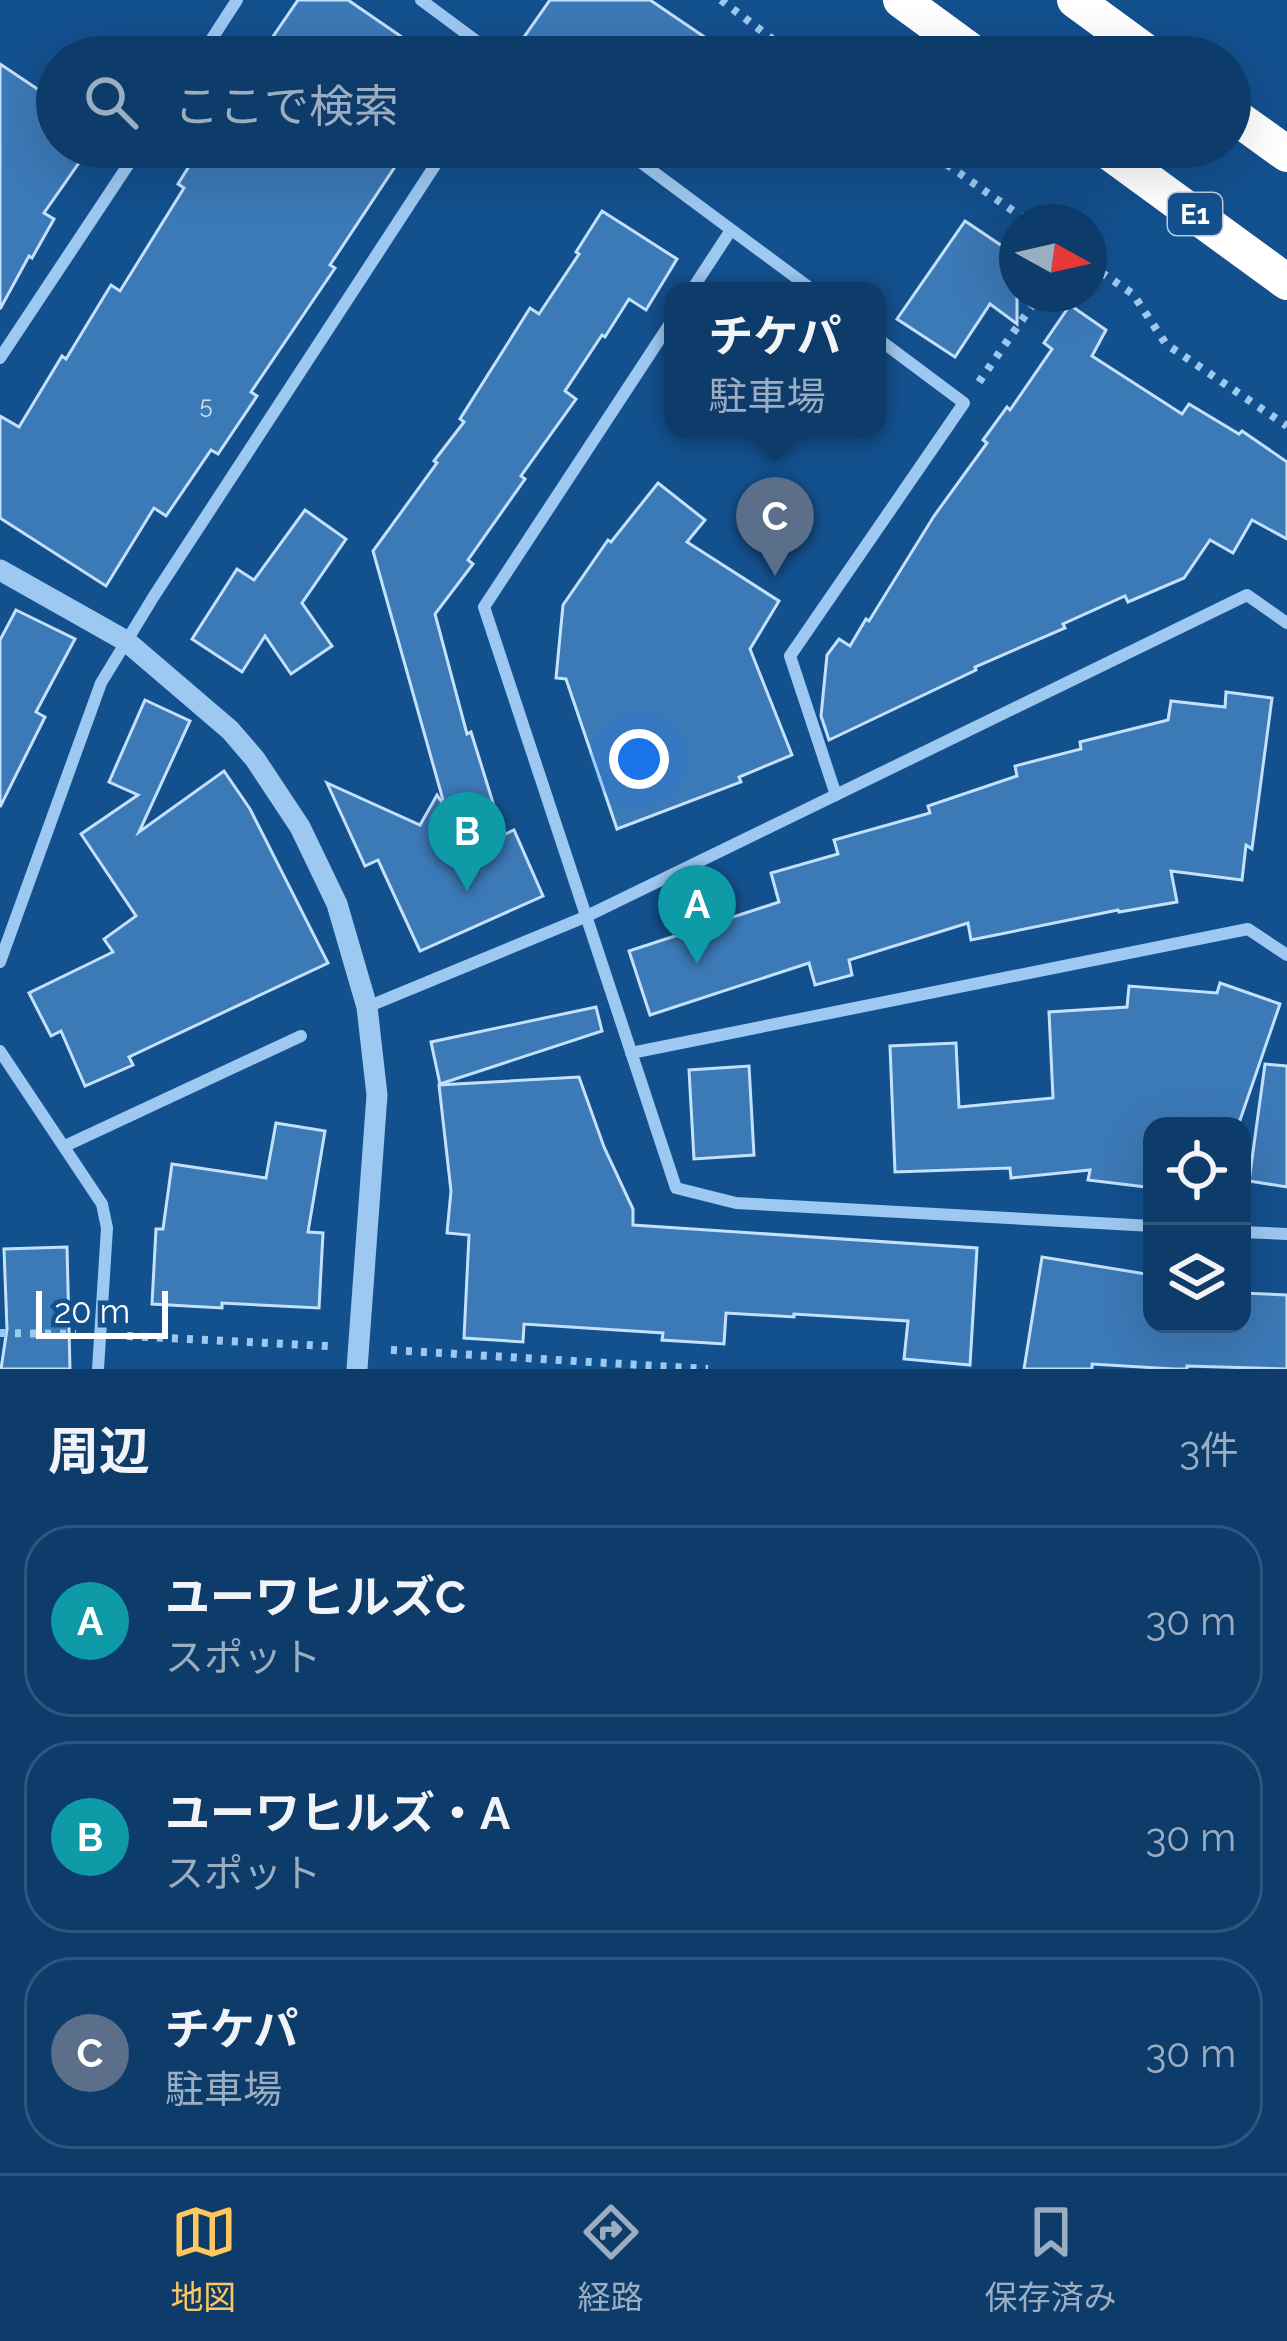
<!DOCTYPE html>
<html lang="ja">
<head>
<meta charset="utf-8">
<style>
	:root { --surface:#0e3c6a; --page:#174370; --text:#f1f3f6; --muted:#9badc1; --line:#2e567e; --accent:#ffc75d }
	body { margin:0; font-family:Raleway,"Noto Sans JP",sans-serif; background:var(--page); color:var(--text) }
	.controls { position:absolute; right:36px; bottom:36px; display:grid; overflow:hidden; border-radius:24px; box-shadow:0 12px 48px #0002 }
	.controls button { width:108px; height:108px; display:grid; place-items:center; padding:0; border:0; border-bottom:3px solid var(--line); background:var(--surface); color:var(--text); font:60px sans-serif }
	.compass { position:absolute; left:999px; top:204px; width:108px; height:108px; border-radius:50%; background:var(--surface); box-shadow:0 12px 48px #0002; rotate:98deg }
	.scale { position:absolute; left:36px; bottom:30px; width:132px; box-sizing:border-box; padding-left:12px; border:6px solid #fff; border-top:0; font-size:33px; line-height:42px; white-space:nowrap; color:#fff; -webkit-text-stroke:9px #13508e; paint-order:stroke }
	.you { position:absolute; left:639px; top:759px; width:42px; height:42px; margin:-30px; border:9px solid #fff; border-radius:50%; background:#1a73e8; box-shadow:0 0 0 18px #1a73e833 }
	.badge { display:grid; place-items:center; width:78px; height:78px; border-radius:50%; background:var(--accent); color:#fff; font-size:39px; font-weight:700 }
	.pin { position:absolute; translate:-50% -99px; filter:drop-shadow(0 3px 6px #0008) }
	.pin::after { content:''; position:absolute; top:63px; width:42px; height:36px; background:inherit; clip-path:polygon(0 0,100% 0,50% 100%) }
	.popup { position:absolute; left:664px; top:282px; width:222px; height:156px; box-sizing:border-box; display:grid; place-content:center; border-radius:24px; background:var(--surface); filter:drop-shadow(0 3px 9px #0005); font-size:39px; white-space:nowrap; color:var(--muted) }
	.popup b { font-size:45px; color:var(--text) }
	.popup::after { content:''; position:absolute; left:50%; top:100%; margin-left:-24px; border:24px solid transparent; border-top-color:var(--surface) }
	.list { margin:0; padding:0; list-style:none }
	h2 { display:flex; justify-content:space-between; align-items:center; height:156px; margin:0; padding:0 48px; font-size:51px }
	h2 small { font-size:39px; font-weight:400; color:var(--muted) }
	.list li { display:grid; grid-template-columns:78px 1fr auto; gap:36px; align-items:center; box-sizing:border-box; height:192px; margin:0 24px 24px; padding:0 24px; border:3px solid var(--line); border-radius:48px }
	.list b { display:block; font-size:45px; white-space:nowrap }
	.list p { margin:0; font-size:39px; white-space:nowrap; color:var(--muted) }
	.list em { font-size:39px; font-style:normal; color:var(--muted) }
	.icon { flex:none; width:66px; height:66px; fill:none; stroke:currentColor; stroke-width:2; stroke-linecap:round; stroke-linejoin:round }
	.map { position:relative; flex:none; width:1287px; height:1369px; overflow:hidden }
	.search { position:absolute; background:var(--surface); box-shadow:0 12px 48px #0002; left:36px; right:36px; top:36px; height:132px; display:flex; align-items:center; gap:30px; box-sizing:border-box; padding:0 42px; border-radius:66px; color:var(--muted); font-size:45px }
	.sheet { height:804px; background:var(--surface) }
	nav { display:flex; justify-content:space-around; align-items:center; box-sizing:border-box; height:168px; border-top:3px solid var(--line); background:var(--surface); font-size:33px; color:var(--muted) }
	nav a { display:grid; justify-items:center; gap:6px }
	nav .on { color:var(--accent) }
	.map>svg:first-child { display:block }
</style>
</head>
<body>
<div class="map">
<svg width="1287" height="1369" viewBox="0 0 1287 1369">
	<rect width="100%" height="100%" fill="#13508e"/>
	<g fill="#3c79b7" stroke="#c4e1fc" stroke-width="3">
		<polygon points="298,0 348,0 431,57 259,57"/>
		<polygon points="550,0 650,0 734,57 510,57"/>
		<polygon points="0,64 57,102 57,147 90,147 44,213 54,219 32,258 29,256 0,309"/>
		<polygon points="201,147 408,147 330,265 335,268 251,392 257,396 218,454 211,450 166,516 154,508 106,586 0,518 0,416 19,427 62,356 66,359 111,285 120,291 184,188 178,184"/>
		<polygon points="602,211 677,259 646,310 629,299 605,337 602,335 565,391 576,399 521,476 525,479 468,560 473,564 435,614 467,734 471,732 503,835 514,830 543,896 420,951 378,860 365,866 327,783 420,825 437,795 445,807 373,551 437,463 434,461 464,422 460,419 530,308 539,314 579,254 576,252"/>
		<polygon points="965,221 1017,256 1017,324 990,304 955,357 897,319"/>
		<polygon points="1070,305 1106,330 1092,356 1182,414 1189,404 1239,434 1242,431 1287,462 1287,539 1252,520 1233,553 1210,540 1184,578 1128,602 1125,596 1063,624 1065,628 975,667 976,670 829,740 821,716 827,655 839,639 850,646 866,619 869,621 934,516 987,443 983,440 1007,407 1010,410 1052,349 1044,343"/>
		<polygon points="658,483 705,520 687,542 779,601 750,649 792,755 739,777 741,782 617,829 566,679 556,678 563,605 608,540 611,542"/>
		<polygon points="305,510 346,539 302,603 332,646 291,674 265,636 242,672 192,639 237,569 254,580"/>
		<polygon points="16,610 75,639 36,712 45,717 0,807 0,640"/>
		<polygon points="1226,692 1272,698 1252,849 1246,845 1242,880 1171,871 1177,902 1119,912 1118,910 971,940 968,923 849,960 852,975 815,985 809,963 650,1015 629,951 779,902 771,873 838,854 834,840 930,813 928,806 1017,776 1015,766 1081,749 1080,742 1168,720 1171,701 1225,707"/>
		<polygon points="145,700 190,721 139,832 224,771 250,809 328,963 129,1057 133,1065 85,1086 61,1031 51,1036 29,993 113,952 104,939 136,916 81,834 138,795 109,782"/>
		<polygon points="1220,983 1280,1004 1238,1126 1152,1126 1146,1187 1088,1180 1090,1170 1011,1178 1010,1168 895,1172 890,1046 956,1043 959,1107 1053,1098 1049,1012 1127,1007 1129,986 1217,993"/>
		<polygon points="596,1007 602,1031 440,1084 431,1042"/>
		<polygon points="1265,1064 1287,1066 1287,1187 1249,1181"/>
		<polygon points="749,1066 754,1155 694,1159 689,1070"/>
		<polygon points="579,1077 604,1147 633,1209 633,1225 977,1248 970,1365 904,1359 908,1321 794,1314 794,1317 726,1313 724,1344 662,1340 663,1333 524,1324 523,1342 464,1338 469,1235 447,1233 451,1191 439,1085"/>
		<polygon points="276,1123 325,1131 308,1232 323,1233 319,1308 222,1303 222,1308 152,1304 156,1229 163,1229 172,1164 266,1178"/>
		<polygon points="67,1247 70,1369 1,1369 7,1329 4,1249"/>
		<polygon points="1042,1257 1152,1275 1152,1324 1242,1324 1242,1293 1287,1295 1287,1369 1187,1366 1187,1369 1174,1369 1092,1364 1092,1369 1024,1369"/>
	</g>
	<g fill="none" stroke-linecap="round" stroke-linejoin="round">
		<g stroke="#9dc8f1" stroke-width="8" stroke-dasharray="6 9" stroke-linecap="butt">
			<polyline points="721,0 796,57"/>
			<polyline points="922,147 1029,222"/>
			<polyline points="1089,264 1133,294 1166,344 1287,426"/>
			<polyline points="979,382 1040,294"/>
			<polyline points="0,1333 76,1334"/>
			<polyline points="127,1336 328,1346"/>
			<polyline points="391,1350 708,1369"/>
		</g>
		<g stroke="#9dc8f1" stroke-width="12">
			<polyline points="421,0 498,57"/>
			<polyline points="200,57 237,0"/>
			<polyline points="620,147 814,291"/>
			<polyline points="691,291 731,230"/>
			<polyline points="673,319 484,607 676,1188 736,1203 1152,1226"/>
			<polyline points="0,358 140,147"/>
			<polyline points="836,795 790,656 964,403 877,338"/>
			<polyline points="0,962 101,683 154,596 447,147"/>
			<polyline points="367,1007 585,917 1247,595 1287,623"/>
			<polyline points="0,1051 102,1204 107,1228 98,1369"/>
			<polyline points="631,1053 1248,929 1287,955"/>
			<polyline points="65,1146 301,1036"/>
			<polyline points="1242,1232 1287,1234"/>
		</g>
		<polyline stroke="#9dc8f1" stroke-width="21" points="0,570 126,641 230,730 255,759 300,827 337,904 367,1007 377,1095 357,1369"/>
		<g stroke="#fff" stroke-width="36">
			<polyline points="901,0 979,57"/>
			<polyline points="1075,0 1153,57"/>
			<polyline points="1230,113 1287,154"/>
			<polyline points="1102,147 1287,282"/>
		</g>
	</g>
	<g text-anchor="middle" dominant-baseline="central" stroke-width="12" stroke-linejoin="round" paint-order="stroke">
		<g font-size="24" fill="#cedeed">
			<text x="206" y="404">5</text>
		</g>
		<rect fill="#13508e" stroke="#b8cadd" stroke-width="3" x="1168" y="193" width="54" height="42" rx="9"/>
		<g font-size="27" font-weight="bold" fill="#fff">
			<text x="1195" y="214">E1</text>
		</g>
	</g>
</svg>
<div class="controls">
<button><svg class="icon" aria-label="locate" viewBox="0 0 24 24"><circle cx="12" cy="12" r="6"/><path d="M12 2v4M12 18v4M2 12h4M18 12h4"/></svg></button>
<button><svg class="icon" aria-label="layers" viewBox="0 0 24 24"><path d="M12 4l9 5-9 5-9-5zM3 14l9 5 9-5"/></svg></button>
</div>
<svg class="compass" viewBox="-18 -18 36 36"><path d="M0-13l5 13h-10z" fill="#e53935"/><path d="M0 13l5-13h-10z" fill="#9badc1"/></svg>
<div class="scale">20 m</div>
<div class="you"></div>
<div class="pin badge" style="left:697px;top:964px;background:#0f9aa8">A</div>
<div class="pin badge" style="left:467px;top:891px;background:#0f9aa8">B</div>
<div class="pin badge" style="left:775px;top:576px;background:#5c6f8a">C</div>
<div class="popup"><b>チケパ</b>駐車場</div>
<div class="search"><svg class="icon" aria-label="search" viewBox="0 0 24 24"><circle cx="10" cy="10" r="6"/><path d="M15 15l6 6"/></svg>ここで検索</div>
</div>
<section class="sheet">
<h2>周辺<small>3件</small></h2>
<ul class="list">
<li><span class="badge" style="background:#0f9aa8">A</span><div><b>ユーワヒルズC</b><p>スポット</p></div><em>30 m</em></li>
<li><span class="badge" style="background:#0f9aa8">B</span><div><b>ユーワヒルズ・A</b><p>スポット</p></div><em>30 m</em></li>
<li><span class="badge" style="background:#5c6f8a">C</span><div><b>チケパ</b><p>駐車場</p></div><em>30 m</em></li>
</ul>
</section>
<nav>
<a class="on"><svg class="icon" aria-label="map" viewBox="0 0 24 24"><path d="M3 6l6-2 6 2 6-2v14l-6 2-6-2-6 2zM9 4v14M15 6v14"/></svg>地図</a>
<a><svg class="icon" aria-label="directions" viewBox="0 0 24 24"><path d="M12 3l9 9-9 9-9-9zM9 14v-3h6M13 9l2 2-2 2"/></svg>経路</a>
<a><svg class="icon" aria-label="saved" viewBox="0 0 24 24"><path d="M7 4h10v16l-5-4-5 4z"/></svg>保存済み</a>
</nav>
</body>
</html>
